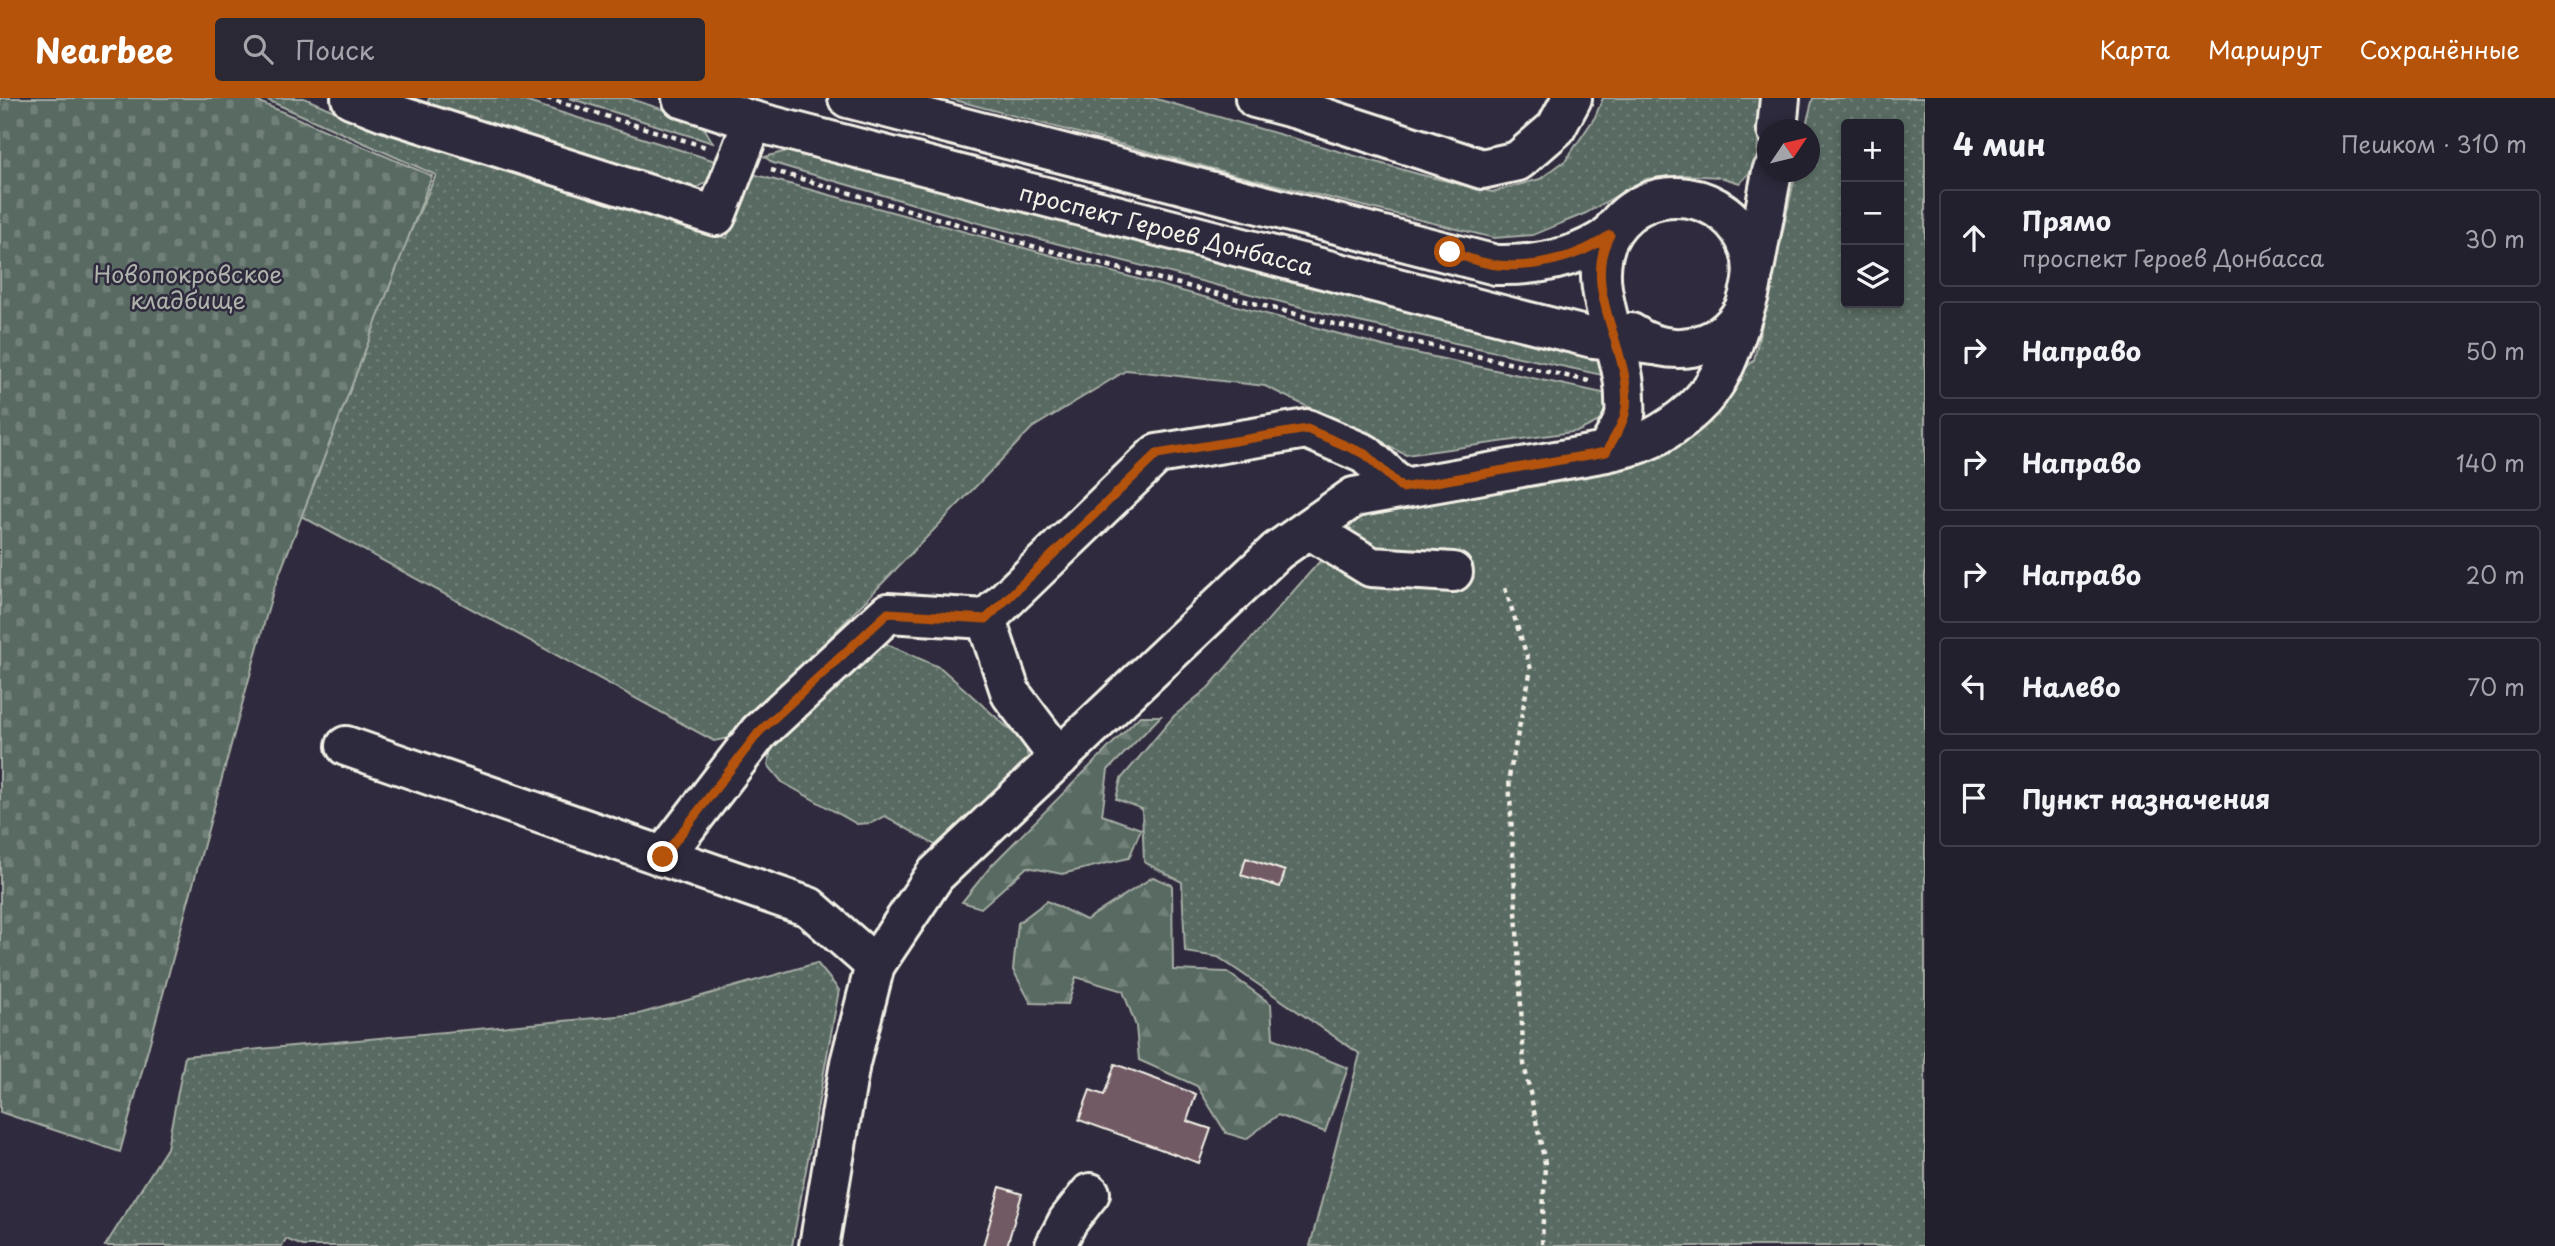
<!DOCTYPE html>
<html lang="ru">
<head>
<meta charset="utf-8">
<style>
	:root { --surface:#23202e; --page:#2b2836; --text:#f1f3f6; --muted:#a3a3aa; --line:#403e4a; --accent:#b45309 }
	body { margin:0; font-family:"Playpen Sans",sans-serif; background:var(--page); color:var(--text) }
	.controls { position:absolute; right:21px; top:21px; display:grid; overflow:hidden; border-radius:7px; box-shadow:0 4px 10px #0003 }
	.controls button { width:63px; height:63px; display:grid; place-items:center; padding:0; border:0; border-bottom:2px solid var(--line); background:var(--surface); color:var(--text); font:35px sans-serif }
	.compass { position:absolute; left:1757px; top:21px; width:63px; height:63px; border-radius:50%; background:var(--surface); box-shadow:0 4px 10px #0003; rotate:55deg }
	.stop { position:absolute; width:21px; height:21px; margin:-16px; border:5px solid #b45309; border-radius:50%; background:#fff }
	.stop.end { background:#b45309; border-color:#fff; box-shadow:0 2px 7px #0008 }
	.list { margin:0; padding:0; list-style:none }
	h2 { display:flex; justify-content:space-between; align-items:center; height:91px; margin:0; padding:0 28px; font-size:30px }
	h2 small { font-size:23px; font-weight:400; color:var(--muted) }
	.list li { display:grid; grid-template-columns:46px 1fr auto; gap:21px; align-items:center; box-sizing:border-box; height:98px; margin:0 14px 14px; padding:0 14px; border:2px solid var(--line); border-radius:7px }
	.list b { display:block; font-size:26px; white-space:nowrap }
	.list p { margin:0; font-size:23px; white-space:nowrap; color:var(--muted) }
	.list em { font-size:23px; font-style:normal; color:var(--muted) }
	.icon { flex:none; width:38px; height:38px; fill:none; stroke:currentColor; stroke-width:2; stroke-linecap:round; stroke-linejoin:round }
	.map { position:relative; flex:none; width:1925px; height:1148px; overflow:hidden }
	header { display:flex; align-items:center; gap:42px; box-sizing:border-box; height:98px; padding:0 35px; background:var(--accent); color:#fff }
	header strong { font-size:33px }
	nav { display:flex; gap:38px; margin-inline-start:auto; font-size:24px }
	.search { width:490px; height:63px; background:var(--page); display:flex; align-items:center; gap:18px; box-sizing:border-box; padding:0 24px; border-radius:7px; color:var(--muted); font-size:26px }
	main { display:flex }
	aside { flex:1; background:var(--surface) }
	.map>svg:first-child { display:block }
</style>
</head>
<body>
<header>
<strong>Nearbee</strong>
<div class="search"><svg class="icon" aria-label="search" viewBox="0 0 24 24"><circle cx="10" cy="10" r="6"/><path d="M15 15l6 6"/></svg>Поиск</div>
<nav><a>Карта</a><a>Маршрут</a><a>Сохранённые</a></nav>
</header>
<main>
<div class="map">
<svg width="1925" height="1148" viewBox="0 0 1925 1148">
	<defs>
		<pattern id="grass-dots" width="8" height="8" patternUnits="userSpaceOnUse" patternTransform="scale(1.75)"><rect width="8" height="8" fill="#596a62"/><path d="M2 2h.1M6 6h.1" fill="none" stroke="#718078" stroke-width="1.8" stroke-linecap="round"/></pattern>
		<pattern id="forest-firs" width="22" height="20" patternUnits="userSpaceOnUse" patternTransform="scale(1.75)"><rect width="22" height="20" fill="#596a62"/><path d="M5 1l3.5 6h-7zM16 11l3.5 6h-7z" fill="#718078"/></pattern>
		<pattern id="cemetery-stones" width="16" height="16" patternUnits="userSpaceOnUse" patternTransform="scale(1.75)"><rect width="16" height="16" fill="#596a62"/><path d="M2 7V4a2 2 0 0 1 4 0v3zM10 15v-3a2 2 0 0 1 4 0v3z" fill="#718078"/></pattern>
	</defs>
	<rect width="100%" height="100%" fill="#2f2a3d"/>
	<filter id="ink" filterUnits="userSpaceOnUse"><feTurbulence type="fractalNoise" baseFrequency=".0143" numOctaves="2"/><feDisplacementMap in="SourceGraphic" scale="14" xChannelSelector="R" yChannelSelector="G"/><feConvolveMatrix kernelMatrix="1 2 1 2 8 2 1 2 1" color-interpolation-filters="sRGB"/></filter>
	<g filter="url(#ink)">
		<g fill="url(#grass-dots)" stroke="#a6aea5" stroke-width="2" fill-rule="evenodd">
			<polygon points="263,0 304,0 346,18 727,140 749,75 1387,249 1612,297 1601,322 1579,333 1406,357 1265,288 1127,272 1032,330 734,639 714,643 301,418 350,268 436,77"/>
			<polygon points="429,0 515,0 715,63 708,83 689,94 427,9"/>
			<polygon points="569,0 628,0 701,24 713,45"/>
			<polygon points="947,0 1153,0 1418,76 1492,94 1540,81 1566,62 1595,19 1603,0 1762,0 1756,68 1740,85 1720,79 1683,77 1646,81 1586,115 1533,137 1494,140 1244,79"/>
			<path d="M1813 0H1925V1148H1310L1360 956 1218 859 1185 854 1182 784 1144 764 1142 711 1116 701 1121 681 1174 618 1208 590 1358 420 1655 356 1754 262 1796 74H1810V32L1805 31ZM1846 26H1899V205H1846Z"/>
			<polygon points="790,52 1597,261 1611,279 1354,223 982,126 773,65 765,59"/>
			<polygon points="882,544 941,570 1026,646 1029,669 955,747 935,747 885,718 871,725 857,726 782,684 768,667 771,650 869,548"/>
			<polygon points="817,865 839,892 792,1148 303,1148 286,1141 282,1148 105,1148 167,1050 185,958 639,916"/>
		</g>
		<g fill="url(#forest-firs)" stroke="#a6aea5" stroke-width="2">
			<polygon points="1140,618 1161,618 1108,672 1102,717 1141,731 1129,760 1062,776 1027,769 981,810 962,804 991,768"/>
			<polygon points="1153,779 1172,787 1173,872 1227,874 1271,906 1273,940 1348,970 1325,1034 1278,1017 1246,1041 1226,1035 1197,988 1139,962 1136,928 1123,893 1076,879 1068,906 1031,905 1013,872 1018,825 1047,803 1086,822"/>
		</g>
		<polygon fill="url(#cemetery-stones)" stroke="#a6aea5" stroke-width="2" points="0,0 250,0 432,78 273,493 120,1054 0,1014"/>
		<g fill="#725a65" stroke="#f4f1e8" stroke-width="2">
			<polygon points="1246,760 1285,773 1280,789 1241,777"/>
			<polygon points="1115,966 1196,996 1187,1023 1211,1031 1199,1065 1079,1022 1090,992 1104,997"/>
			<polygon points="1000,1089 1022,1096 1007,1148 983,1148"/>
		</g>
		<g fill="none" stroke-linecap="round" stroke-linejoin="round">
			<defs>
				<g id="minor">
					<polyline points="351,0 384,13 716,118 753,23"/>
					<path id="s1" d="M682 0 753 23 1509 219 1593 240 1653 247"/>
					<path d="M848 0 1496 167C1536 168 1577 161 1610 137"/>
					<polyline points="1255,0 1297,11 1482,71 1518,63 1556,30 1572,0"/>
					<polyline points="1777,32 1780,0"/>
					<polyline points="1754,172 1772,74"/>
					<path d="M1631 235C1668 261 1720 253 1743 213"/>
					<polyline points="1309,431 1371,469 1453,474"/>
					<polyline points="986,521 1011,596 1059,660"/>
					<polyline points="346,648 809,809 875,867"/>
					<polyline points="663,759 759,634 888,515 986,521 1157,356 1307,331 1365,356 1402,390"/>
					<path d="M819 1148 850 965 875 867 935 777 1277 453 1354 399 1606 354C1617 351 1630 349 1641 345 1668 334 1700 310 1715 285 1727 266 1734 243 1741 222 1749 198 1758 175 1749 150 1729 92 1648 80 1613 132 1580 181 1625 247 1625 301 1625 306 1626 312 1625 317 1622 329 1612 343 1606 354"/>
					<polyline points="1055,1148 1068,1123 1090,1095"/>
				</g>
			</defs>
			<use href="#minor" stroke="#f4f1e8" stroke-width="44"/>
			<g stroke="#f4f1e8" stroke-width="4.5" stroke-dasharray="5 5" stroke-linecap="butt">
				<polyline points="547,0 706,49"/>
				<polyline points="771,72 1036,149 1338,227 1589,283"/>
				<polyline points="1505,490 1531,571 1509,679 1524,966 1545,1065 1542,1148"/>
			</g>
			<use href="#minor" stroke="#2f2a3d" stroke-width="38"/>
		</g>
	</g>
	<g fill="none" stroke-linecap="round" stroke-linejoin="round" filter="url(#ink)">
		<path stroke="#b45309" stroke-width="9" d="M663 759 759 634 888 515 986 521 1157 356 1307 331 1365 356 1402 390 1606 354C1612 343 1622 329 1625 316 1637 258 1578 193 1610 137 1580 159 1535 171 1497 167 1481 165 1465 159 1450 154"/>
	</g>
	<g text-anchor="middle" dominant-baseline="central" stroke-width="5" stroke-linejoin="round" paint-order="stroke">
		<g font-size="23" fill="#f4f1e8" stroke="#2f2a3d">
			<text stroke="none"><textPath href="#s1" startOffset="502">проспект Героев Донбасса</textPath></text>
		</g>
		<g font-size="23" fill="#aeb4ac" stroke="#2f2a3d">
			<text x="188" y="175">Новопокровское<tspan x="188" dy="26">кладбище</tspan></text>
		</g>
	</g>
</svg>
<div class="controls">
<button>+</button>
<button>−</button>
<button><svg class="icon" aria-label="layers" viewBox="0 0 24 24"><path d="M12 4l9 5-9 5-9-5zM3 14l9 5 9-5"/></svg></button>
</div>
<svg class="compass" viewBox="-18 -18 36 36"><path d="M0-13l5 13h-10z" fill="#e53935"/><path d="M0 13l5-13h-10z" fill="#a3a3aa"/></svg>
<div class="stop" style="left:1450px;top:154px"></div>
<div class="stop end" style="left:663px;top:759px"></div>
</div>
<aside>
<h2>4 мин<small>Пешком · 310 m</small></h2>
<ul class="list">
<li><svg class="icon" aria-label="ahead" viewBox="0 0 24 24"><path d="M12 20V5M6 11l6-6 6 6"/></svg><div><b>Прямо</b><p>проспект Героев Донбасса</p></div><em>30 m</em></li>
<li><svg class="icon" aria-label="right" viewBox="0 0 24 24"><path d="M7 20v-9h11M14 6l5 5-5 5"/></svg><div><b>Направо</b></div><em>50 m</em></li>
<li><svg class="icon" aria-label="right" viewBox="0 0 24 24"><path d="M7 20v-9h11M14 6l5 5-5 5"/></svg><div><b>Направо</b></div><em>140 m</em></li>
<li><svg class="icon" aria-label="right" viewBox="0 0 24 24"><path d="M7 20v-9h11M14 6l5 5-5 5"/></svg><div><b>Направо</b></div><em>20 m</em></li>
<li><svg class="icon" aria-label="left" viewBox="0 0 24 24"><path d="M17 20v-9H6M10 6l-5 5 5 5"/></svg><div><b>Налево</b></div><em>70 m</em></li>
<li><svg class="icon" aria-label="arrive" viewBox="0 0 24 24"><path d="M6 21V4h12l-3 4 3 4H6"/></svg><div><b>Пункт назначения</b></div></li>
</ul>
</aside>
</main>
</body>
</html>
